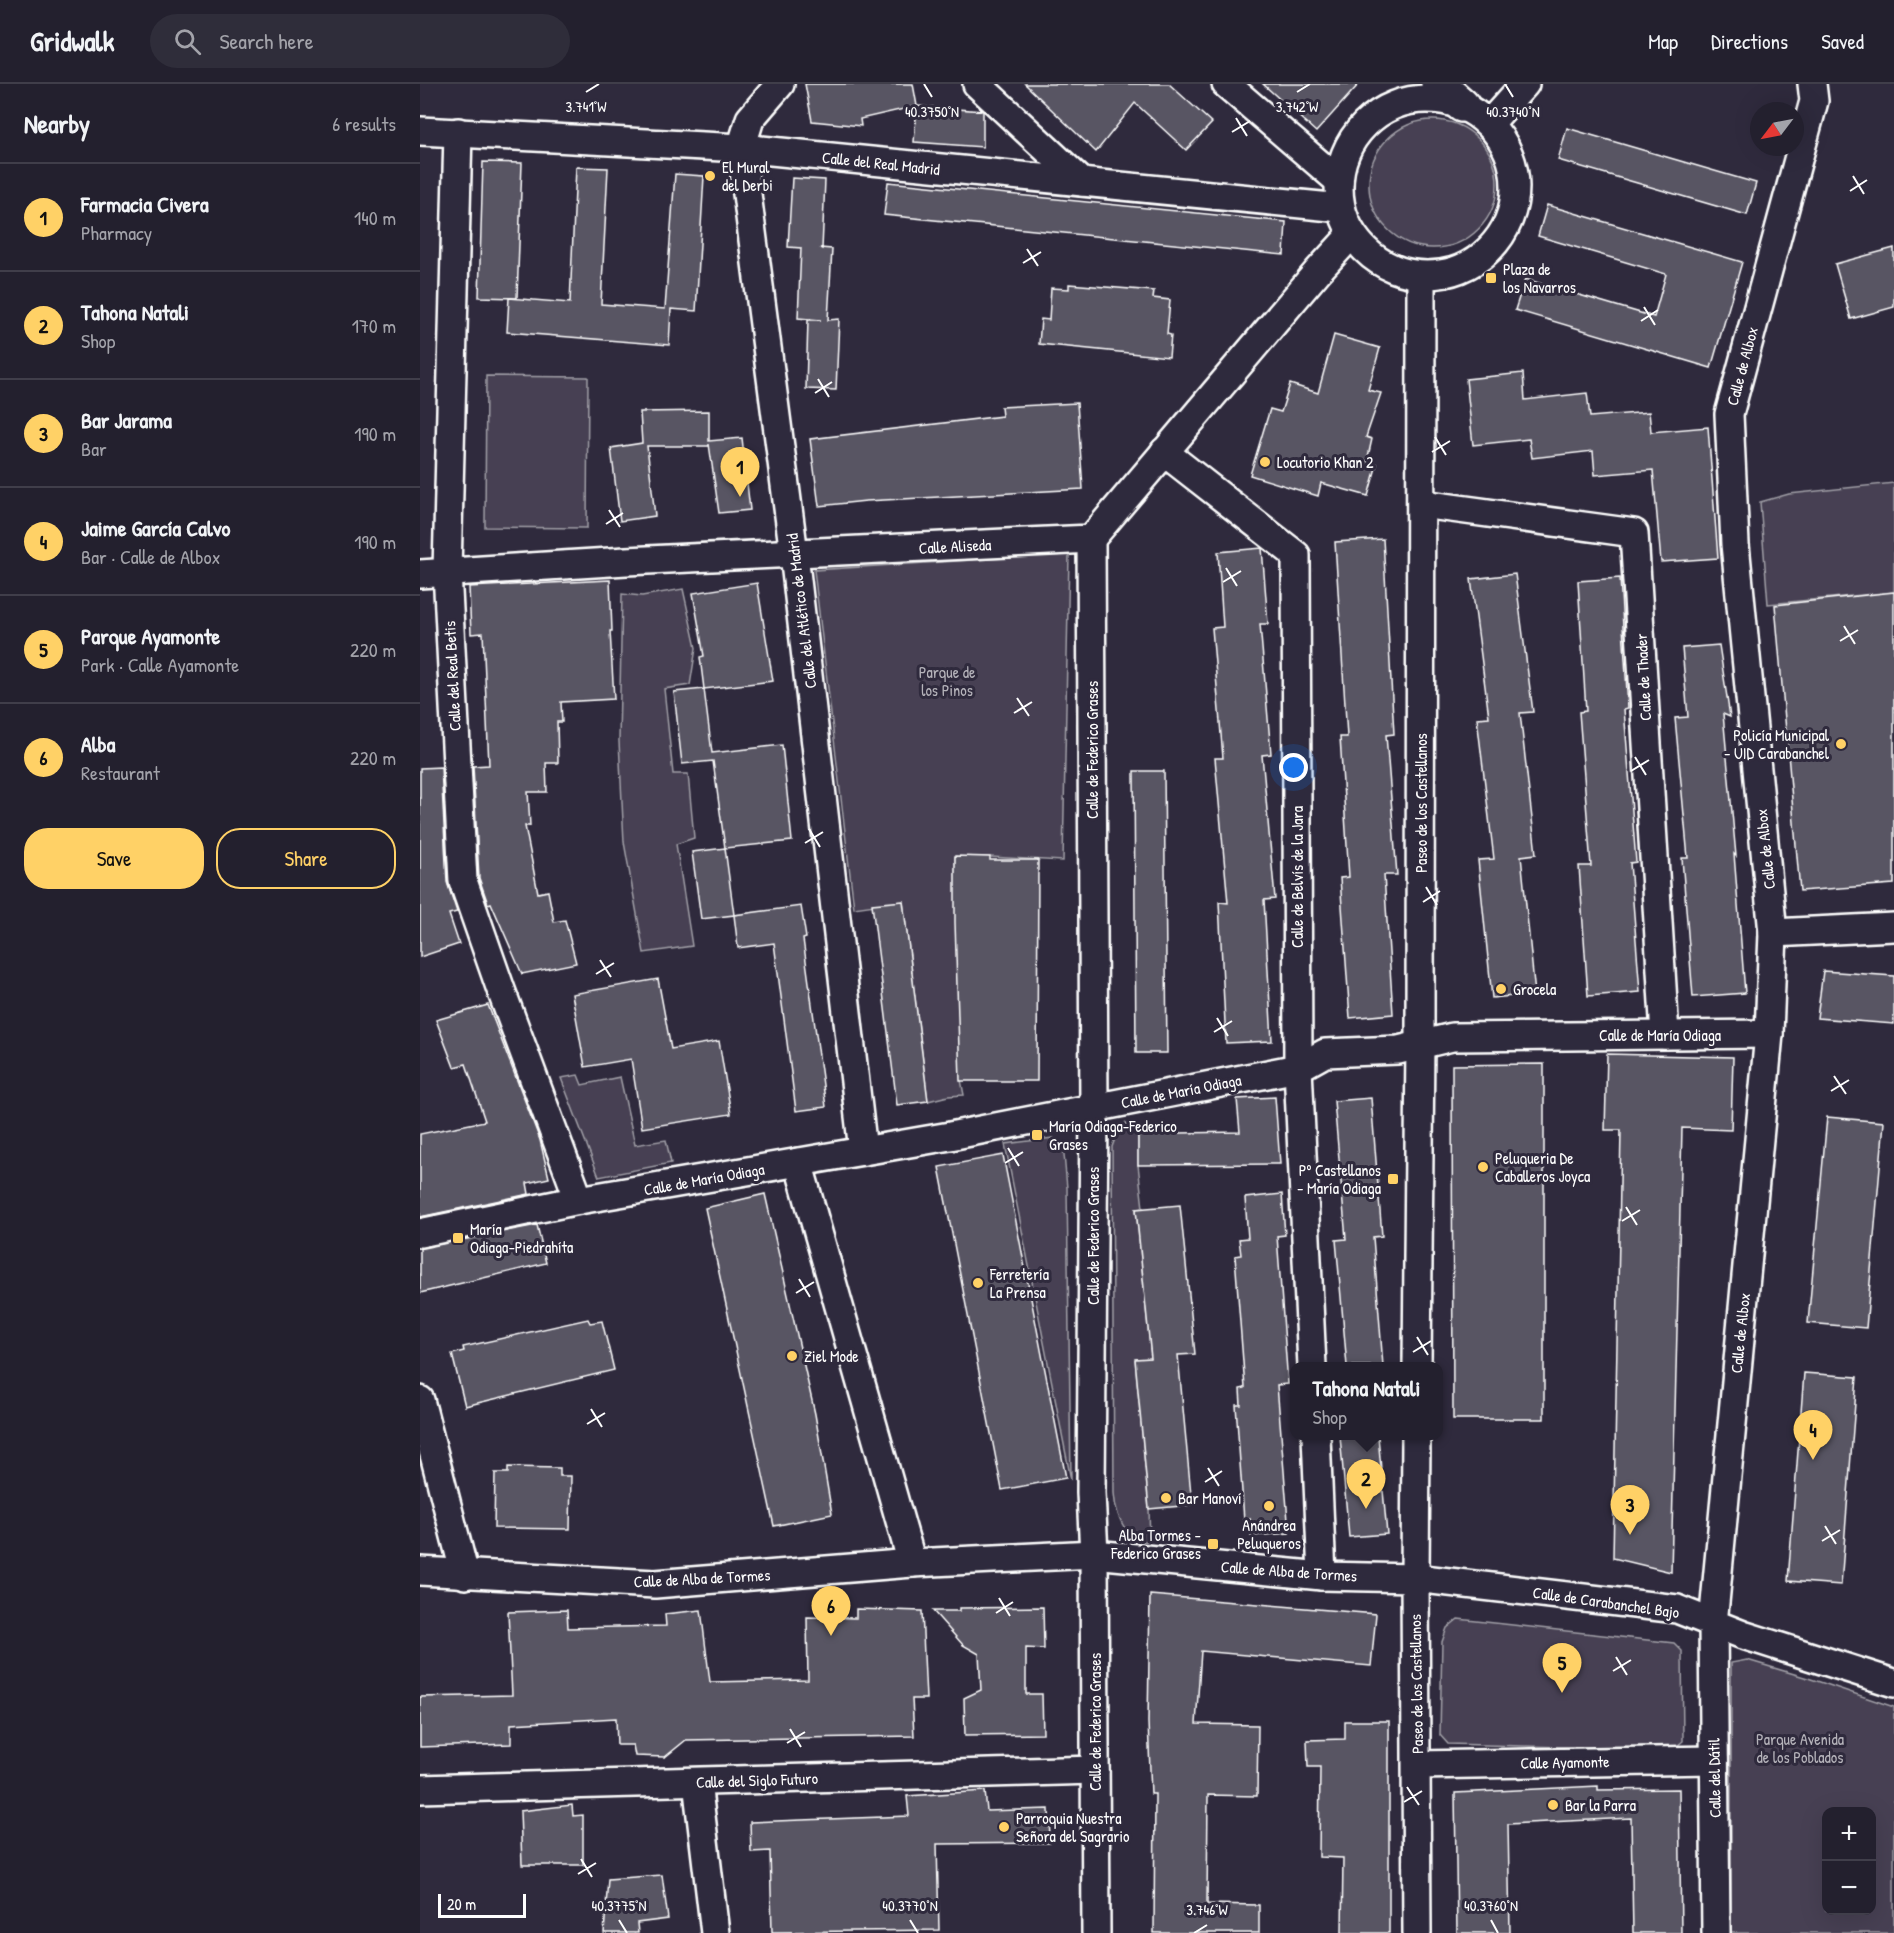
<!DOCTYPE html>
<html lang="en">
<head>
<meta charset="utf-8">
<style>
	:root { --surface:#23202e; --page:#2f2d3a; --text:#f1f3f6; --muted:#a3a3aa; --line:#403e4a; --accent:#ffd166 }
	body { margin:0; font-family:"Patrick Hand",sans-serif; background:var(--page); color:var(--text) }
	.controls { position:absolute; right:18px; bottom:18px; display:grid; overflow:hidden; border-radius:12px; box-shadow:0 6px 24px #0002 }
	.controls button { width:54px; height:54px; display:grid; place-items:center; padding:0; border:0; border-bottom:2px solid var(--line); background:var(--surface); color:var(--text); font:30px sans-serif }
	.compass { position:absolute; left:1330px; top:18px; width:54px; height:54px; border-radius:50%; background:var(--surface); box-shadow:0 6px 24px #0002; rotate:238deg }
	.scale { position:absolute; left:18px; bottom:15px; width:88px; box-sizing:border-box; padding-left:6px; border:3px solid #fff; border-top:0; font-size:16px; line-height:21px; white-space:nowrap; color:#fff; -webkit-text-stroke:4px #2f2a3d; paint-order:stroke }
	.you { position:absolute; left:874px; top:684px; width:21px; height:21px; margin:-15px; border:4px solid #fff; border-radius:50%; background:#1a73e8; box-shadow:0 0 0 9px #1a73e833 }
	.badge { display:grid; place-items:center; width:39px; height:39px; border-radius:50%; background:var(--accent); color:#111; font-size:20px; font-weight:700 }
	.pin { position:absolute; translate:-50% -50px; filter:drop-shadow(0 2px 3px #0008) }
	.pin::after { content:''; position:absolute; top:32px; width:21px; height:18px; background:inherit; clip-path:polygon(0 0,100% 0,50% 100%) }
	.popup { position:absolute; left:870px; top:1278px; width:153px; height:78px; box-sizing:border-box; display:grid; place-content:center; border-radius:12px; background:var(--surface); filter:drop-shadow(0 2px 4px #0005); font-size:20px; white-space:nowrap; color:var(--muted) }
	.popup b { font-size:22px; color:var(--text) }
	.popup::after { content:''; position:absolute; left:50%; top:100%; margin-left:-12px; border:12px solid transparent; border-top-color:var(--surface) }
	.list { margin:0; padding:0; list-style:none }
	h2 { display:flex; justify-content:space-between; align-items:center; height:78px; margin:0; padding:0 24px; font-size:26px }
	h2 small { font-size:20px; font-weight:400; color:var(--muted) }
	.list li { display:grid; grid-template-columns:39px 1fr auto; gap:18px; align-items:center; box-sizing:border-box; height:108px; padding:0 24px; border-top:2px solid var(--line) }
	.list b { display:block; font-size:22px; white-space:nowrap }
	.list p { margin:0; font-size:20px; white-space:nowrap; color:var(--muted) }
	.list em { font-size:20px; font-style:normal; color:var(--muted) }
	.actions { display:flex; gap:12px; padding:18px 24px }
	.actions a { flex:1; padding:14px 0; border:2px solid var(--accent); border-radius:24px; text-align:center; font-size:21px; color:var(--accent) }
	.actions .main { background:var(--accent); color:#111 }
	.icon { flex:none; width:33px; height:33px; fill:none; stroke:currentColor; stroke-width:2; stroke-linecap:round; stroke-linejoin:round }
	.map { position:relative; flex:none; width:1474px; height:1849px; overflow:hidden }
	header { display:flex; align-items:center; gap:36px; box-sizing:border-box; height:84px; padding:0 30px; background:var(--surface); border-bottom:2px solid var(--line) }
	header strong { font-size:28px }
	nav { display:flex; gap:33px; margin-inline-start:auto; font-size:21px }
	.search { width:420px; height:54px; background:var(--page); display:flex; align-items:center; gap:15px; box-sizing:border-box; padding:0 21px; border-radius:33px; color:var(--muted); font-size:22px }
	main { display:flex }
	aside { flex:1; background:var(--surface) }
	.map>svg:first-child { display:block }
</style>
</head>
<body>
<header>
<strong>Gridwalk</strong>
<div class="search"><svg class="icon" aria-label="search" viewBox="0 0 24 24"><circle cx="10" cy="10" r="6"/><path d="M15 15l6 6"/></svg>Search here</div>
<nav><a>Map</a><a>Directions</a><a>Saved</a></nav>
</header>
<main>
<aside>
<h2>Nearby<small>6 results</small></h2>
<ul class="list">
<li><span class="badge">1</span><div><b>Farmacia Civera</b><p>Pharmacy</p></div><em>140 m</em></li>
<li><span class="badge">2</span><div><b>Tahona Natali</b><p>Shop</p></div><em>170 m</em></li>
<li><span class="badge">3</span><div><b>Bar Jarama</b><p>Bar</p></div><em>190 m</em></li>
<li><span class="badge">4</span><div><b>Jaime García Calvo</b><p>Bar · Calle de Albox</p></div><em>190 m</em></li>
<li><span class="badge">5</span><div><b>Parque Ayamonte</b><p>Park · Calle Ayamonte</p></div><em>220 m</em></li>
<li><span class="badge">6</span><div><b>Alba</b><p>Restaurant</p></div><em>220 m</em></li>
</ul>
<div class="actions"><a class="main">Save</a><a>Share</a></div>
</aside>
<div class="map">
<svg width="1474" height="1849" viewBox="0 0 1474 1849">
	<rect width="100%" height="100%" fill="#2f2a3d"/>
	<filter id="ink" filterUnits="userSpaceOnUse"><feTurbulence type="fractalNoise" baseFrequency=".0167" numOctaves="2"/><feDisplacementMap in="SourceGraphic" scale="12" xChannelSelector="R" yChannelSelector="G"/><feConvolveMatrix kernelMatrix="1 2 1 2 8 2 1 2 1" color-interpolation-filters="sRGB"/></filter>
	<g filter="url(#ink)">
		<g fill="#464152" stroke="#a2a0a8" stroke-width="1.5" fill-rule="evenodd">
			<circle cx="1013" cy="100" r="64"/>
			<polygon points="66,292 168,293 167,444 65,443"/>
			<polygon points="1474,399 1474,508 1348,520 1340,418 1369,410"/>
			<polygon points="649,470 643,777 570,773 535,773 541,996 544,1011 528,1012 508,1017 483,817 434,824 394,486"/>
			<polygon points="263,505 276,564 270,601 244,605 253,690 268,690 274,754 256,760 272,862 224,869 204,758 199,657 202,510 222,512"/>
			<polygon points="158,991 162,1001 200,993 215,1061 246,1056 251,1079 179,1093 141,994"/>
			<path d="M705 1039 718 1050V1081L723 1124 716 1126 731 1274 715 1276 729 1425 730 1457 717 1458C702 1445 695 1428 694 1409L692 1063 697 1049Z"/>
			<polygon points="633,1054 643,1059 647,1104 651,1396 585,1060"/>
			<polygon points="1038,1535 1254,1559 1262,1567 1263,1657 1252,1666 1028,1660 1020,1651 1022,1558 1027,1544"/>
			<path d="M1327 1576 1391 1595 1474 1623V1849H1311V1579ZM1406 1728H1452V1826H1406Z"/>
		</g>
		<g fill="#595564" stroke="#fff" stroke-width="1.5">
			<polygon points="385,0 493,0 497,22 440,35 441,42 392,37"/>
			<polygon points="605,0 749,0 792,39 766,66 715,19 676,68"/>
			<polygon points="843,0 939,0 896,48"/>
			<polygon points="497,22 563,27 563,63 494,58"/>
			<polygon points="1147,44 1336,99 1327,131 1138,76"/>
			<polygon points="63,78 102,79 97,214 59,213"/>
			<polygon points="156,83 188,84 181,220 245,225 255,90 284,92 276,227 251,225 249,261 87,248 89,214 150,219"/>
			<polygon points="372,94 405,96 402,165 400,164 412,165 408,236 419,235 416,306 386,305 388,236 401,236 378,234 381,164 368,163"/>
			<polygon points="468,98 866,138 864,171 464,131"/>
			<polygon points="1127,121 1322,178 1291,284 1095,226 1105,195 1234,233 1246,190 1118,152"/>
			<polygon points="1474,164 1474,223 1431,235 1415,180"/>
			<polygon points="649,200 734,207 733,214 750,216 747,250 751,251 749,273 619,260 621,235 629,236 631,204 649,205"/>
			<polygon points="914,251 960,264 948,306 961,309 946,353 952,355 947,377 957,380 948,412 901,399 898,412 830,391 850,325 861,328 870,300 898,309"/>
			<polygon points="1103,289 1105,316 1167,309 1170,333 1229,328 1231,348 1288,343 1298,474 1241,478 1233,386 1175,391 1173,367 1112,374 1109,355 1053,361 1046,295"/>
			<polygon points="657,319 663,405 446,417 399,422 390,355 582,332 581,323"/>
			<polygon points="289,327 289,357 322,354 330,426 299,429 289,360 289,362 227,362 235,432 200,437 191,364 222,359 220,328"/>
			<polygon points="963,455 974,650 966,651 977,791 964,791 973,930 930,934 920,794 929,793 920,653 927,653 915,458"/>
			<polygon points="842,464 848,540 840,540 851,670 842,671 855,815 844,816 852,957 806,959 799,818 808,819 795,674 803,674 792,544 803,543 798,468"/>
			<polygon points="1095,490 1113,628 1100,629 1116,770 1101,772 1115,910 1072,914 1058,776 1074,775 1057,634 1069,633 1051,495"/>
			<polygon points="1200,494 1208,624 1204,625 1216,778 1210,779 1220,908 1168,912 1159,782 1171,782 1159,628 1166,627 1158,497"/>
			<polygon points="190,496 192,547 190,547 194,615 141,618 142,638 137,638 138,679 126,679 127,708 108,708 110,742 105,742 118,809 128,807 134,838 145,836 156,879 102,890 71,819 68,820 59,794 53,682 69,681 63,549 51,550 49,503"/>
			<polygon points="337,499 353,597 284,605 280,573 284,572 273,509"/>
			<polygon points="1474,508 1474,800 1380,807 1355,521"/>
			<polygon points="1299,561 1310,633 1303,630 1316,772 1314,770 1325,909 1273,913 1262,774 1268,774 1255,634 1268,633 1262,564"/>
			<polygon points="284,605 292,669 362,661 372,757 305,764 293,677 262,680 254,608"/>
			<polygon points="21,683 27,798 37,828 29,830 39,860 0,873 0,684"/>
			<polygon points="714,687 744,687 747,969 716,969"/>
			<polygon points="305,764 314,831 281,835 272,768"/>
			<polygon points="535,772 570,773 570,776 618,776 617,997 540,997 535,838"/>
			<polygon points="483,817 508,1017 477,1021 452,820"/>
			<polygon points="381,822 386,854 383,855 406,1023 376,1027 354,859 318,864 314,831"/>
			<polygon points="1403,887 1474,892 1474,940 1397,934"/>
			<polygon points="238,895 251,965 299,957 311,1030 222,1044 211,975 165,983 152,910"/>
			<polygon points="68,921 120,1056 129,1094 107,1099 109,1110 0,1133 0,1050 65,1037 46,980 34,983 16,936"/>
			<polygon points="1187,970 1313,973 1311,1046 1262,1044 1251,1488 1193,1474 1201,1046 1185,1046"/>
			<polygon points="1124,980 1124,1335 1033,1335 1032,981"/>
			<polygon points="855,1013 860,1080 718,1081 718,1050 734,1049 735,1046 747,1045 759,1045 759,1049 820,1048 817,1015"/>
			<polygon points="951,1014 962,1152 953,1153 963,1282 927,1282 916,1156 926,1155 914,1017"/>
			<polygon points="1407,1033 1464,1038 1446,1244 1388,1239"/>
			<polygon points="583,1071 646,1394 582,1406 519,1083"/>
			<polygon points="345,1110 395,1330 412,1430 354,1442 285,1124"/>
			<polygon points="862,1110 865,1151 857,1152 868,1300 857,1301 869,1449 831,1452 830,1435 824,1436 816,1321 821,1321 820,1305 825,1304 815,1172 821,1171 819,1155 828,1154 825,1114"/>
			<polygon points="760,1121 775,1270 758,1271 772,1421 729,1425 715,1275 731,1274 716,1125"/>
			<polygon points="117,1141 126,1179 0,1209 0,1164"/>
			<polygon points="168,1235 170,1239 182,1237 194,1286 45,1322 32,1270 44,1267 43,1263"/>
			<polygon points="1384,1289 1437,1293 1421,1501 1368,1497"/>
			<polygon points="920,1352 958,1352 967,1450 929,1453"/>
			<polygon points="88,1383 140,1384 140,1392 151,1392 150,1445 74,1444 75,1389 88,1389"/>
			<polygon points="730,1511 956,1530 951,1582 781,1567 776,1640 838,1641 837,1712 788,1711 787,1820 839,1821 839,1849 734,1849 735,1710 731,1710 728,1638"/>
			<polygon points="623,1523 624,1565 606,1564 606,1610 622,1610 623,1650 545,1651 544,1614 561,1606 559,1570 543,1561 513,1527 539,1527 539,1524"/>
			<polygon points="436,1525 502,1527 506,1615 492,1615 494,1652 266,1656 245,1673 215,1672 213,1661 197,1661 196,1634 91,1640 91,1660 0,1663 0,1613 92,1611 88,1528 147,1526 148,1544 246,1542 245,1530 281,1526 290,1598 388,1596 387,1533 436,1534"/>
			<polygon points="925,1637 969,1637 969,1849 922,1849 923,1774 899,1773 900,1683 888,1683 887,1656 925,1655"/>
			<polygon points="1178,1702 1178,1706 1259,1705 1261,1849 1213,1849 1211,1734 1088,1740 1090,1849 1037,1849 1035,1709"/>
			<polygon points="565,1707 567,1727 629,1725 630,1759 517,1760 519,1846 352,1848 350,1767 331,1768 330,1738 489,1732 487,1712"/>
			<polygon points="152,1721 153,1732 163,1731 163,1781 102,1781 100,1727"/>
			<polygon points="242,1791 248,1835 217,1839 218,1849 184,1849 188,1795"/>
		</g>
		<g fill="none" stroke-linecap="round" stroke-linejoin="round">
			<defs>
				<g id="street">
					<polyline points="360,0 330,35 321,64 374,470 443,1067"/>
					<polyline points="557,0 662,98"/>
					<polyline points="806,0 919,97"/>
					<circle cx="1007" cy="103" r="88"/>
					<polyline points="1069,40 1105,0"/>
					<polyline points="0,47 321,64 921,124"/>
					<polyline points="38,48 27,487 43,797 81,906 159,1116"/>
					<polyline points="744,368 876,471 878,984 892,1282"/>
					<polyline points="1002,420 1214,449 1245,951"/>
					<polyline points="671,455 674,1024 671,1409 674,1470 676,1849"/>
					<polyline points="0,490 206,477 671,455 898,187 931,151"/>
					<polyline points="1353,849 1474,843"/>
					<polyline points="378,1078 492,1479"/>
					<polyline points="0,1149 159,1116 530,1052 878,984 905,969 978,966 1032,953 1349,950"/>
					<polyline points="997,1282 1000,960 1001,192"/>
					<polyline points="0,1316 45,1491"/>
					<polyline points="896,1352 902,1492"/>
					<polyline points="996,1352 995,1494 997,1849"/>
					<polyline points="0,1487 235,1500 492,1479 674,1470 902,1492 995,1494 1257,1525 1323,1551 1474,1599"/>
					<polyline points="997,1681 1294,1676"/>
					<polyline points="277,1698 295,1849"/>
					<polyline points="0,1705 675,1686"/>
					<polyline points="1296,1849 1293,1540 1349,950 1353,849 1315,460 1309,330 1394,17 1392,0"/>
				</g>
				<polyline id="secondary" points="1018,0 1042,21"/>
			</defs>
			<use href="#street" stroke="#fff" stroke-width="32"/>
			<use href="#secondary" stroke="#fff" stroke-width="38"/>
			<use href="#street" stroke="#2f2a3d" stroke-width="27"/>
			<use href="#secondary" stroke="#2f2a3d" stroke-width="33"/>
		</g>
	</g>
	<path fill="none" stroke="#fff" stroke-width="2" d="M504 0 512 13M1085 0 1093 13M166 8 179 0M877 8 890 0M816 34 827 52M812 48 830 37M1433 92 1444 110M1430 107 1447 96M607 165 618 182M603 179 621 168M1224 223 1235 241M1221 237 1238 226M398 295 409 313M395 309 412 298M1015 353 1026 371M1012 368 1030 357M189 426 200 443M186 440 203 429M806 484 817 502M803 498 821 487M1424 542 1435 560M1420 557 1438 546M597 614 609 632M594 629 612 618M1215 673 1226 691M1211 687 1229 676M389 745 400 763M385 759 403 748M1006 803 1017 821M1003 818 1020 807M180 876 191 893M176 890 194 879M797 934 808 952M794 948 812 937M1414 992 1426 1010M1411 1007 1429 996M588 1064 599 1082M585 1079 603 1068M1206 1123 1217 1141M1202 1137 1220 1126M379 1195 390 1213M376 1209 394 1198M997 1253 1008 1271M993 1268 1011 1257M171 1325 182 1343M167 1340 185 1329M788 1384 799 1402M785 1398 802 1387M1405 1442 1416 1460M1402 1457 1420 1446M579 1514 590 1532M576 1529 593 1518M1196 1573 1207 1591M1193 1587 1211 1576M370 1645 381 1663M367 1659 385 1648M987 1703 999 1721M984 1718 1002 1707M161 1775 172 1793M158 1790 176 1779M199 1836 207 1849M490 1836 498 1849M1071 1836 1078 1849M774 1849 787 1841"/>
	<g fill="#ffd166" stroke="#2f2a3d" stroke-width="2">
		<circle cx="290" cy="92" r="6"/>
		<rect x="1065" y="188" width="12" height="12" rx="3"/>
		<circle cx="845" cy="378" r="6"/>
		<circle cx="1421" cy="660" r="6"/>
		<circle cx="1081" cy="905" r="6"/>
		<rect x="611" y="1045" width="12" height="12" rx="3"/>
		<circle cx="1063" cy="1083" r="6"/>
		<rect x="967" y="1089" width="12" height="12" rx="3"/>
		<rect x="32" y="1148" width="12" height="12" rx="3"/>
		<circle cx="558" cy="1199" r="6"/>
		<circle cx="372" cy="1272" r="6"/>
		<circle cx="746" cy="1414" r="6"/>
		<circle cx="849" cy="1422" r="6"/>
		<rect x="787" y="1454" width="12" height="12" rx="3"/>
		<circle cx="1133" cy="1721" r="6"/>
		<circle cx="584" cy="1743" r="6"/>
	</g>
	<g text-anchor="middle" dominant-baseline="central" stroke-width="6" stroke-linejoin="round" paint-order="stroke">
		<g font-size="16" fill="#fff" stroke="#2f2a3d">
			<text transform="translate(461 79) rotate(6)">Calle del Real Madrid</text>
			<text transform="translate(1322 282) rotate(-75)">Calle de Albox</text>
			<text transform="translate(535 462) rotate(-3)">Calle Aliseda</text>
			<text transform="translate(381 527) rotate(-97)">Calle del Atlético de Madrid</text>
			<text transform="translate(32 592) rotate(-93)">Calle del Real Betis</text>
			<text transform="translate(1223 593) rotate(-93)">Calle de Thader</text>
			<text transform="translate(672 666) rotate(-90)">Calle de Federico Grases</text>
			<text transform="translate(1001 719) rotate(-90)">Paseo de los Castellanos</text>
			<text transform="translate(1345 765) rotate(-96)">Calle de Albox</text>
			<text transform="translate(877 793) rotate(-90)">Calle de Belvís de la Jara</text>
			<text x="1240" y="951">Calle de María Odiaga</text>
			<text transform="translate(761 1007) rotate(-11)">Calle de María Odiaga</text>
			<text transform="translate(284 1095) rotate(-10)">Calle de María Odiaga</text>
			<text transform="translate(673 1152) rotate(-90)">Calle de Federico Grases</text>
			<text transform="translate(1320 1249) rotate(-84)">Calle de Albox</text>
			<text transform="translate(869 1487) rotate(4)">Calle de Alba de Tormes</text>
			<text transform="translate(282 1494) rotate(-3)">Calle de Alba de Tormes</text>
			<text transform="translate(1186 1518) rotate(8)">Calle de Carabanchel Bajo</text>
			<text transform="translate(996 1600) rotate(-91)">Paseo de los Castellanos</text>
			<text transform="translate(675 1638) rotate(-90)">Calle de Federico Grases</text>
			<text transform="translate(1145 1678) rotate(-1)">Calle Ayamonte</text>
			<text transform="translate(1294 1694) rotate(-91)">Calle del Dátil</text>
			<text transform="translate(337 1696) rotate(-2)">Calle del Siglo Futuro</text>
		</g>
		<g font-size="16" fill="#fff" stroke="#2f2a3d" text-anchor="start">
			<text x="302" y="83">El Mural<tspan x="302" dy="18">del Derbi</tspan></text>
			<text x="1083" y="185">Plaza de<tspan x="1083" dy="18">los Navarros</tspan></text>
			<text x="857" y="378">Locutorio Khan 2</text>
			<text x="1409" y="651" text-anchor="end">Policía Municipal<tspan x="1409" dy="18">- UID Carabanchel</tspan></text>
			<text x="1093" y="905">Grocela</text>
			<text x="629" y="1042">María Odiaga-Federico<tspan x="629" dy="18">Grases</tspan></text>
			<text x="1075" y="1074">Peluqueria De<tspan x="1075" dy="18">Caballeros Joyca</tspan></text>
			<text x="961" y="1086" text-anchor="end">Pº Castellanos<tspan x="961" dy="18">- María Odiaga</tspan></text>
			<text x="50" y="1145">María<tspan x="50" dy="18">Odiaga-Piedrahíta</tspan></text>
			<text x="570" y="1190">Ferretería<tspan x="570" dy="18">La Prensa</tspan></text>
			<text x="384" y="1272">Ziel Mode</text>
			<text x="758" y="1414">Bar Manoví</text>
			<text x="849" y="1441" text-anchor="middle">Anándrea<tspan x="849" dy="18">Peluqueros</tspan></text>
			<text x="781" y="1451" text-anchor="end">Alba Tormes -<tspan x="781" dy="18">Federico Grases</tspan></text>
			<text x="1145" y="1721">Bar la Parra</text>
			<text x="596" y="1734">Parroquia Nuestra<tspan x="596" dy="18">Señora del Sagrario</tspan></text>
		</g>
		<g font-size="16" fill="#b5b3ba" stroke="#2f2a3d">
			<text x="527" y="588">Parque de<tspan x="527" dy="18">los Pinos</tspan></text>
			<text x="1380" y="1655">Parque Avenida<tspan x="1380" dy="18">de los Poblados</tspan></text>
		</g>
	</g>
	<g font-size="15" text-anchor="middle" fill="#fff" stroke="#2f2a3d" stroke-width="6" stroke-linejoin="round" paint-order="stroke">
		<text x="166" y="28">3.741°W</text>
		<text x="877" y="28">3.742°W</text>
		<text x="512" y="33">40.3750°N</text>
		<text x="1093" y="33">40.3740°N</text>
		<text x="199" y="1827">40.3775°N</text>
		<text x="490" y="1827">40.3770°N</text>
		<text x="1071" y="1827">40.3760°N</text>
		<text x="787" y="1831">3.746°W</text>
	</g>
</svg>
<div class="controls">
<button>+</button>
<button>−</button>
</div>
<svg class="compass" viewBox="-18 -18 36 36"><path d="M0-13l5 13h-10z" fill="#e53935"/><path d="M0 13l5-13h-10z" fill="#a3a3aa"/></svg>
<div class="scale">20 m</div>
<div class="you"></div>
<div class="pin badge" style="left:320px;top:413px">1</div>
<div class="pin badge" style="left:946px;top:1425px">2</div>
<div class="popup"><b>Tahona Natali</b>Shop</div>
<div class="pin badge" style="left:1210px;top:1451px">3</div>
<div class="pin badge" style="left:1393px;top:1376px">4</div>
<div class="pin badge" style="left:1142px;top:1609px">5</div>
<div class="pin badge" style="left:411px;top:1552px">6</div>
</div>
</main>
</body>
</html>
